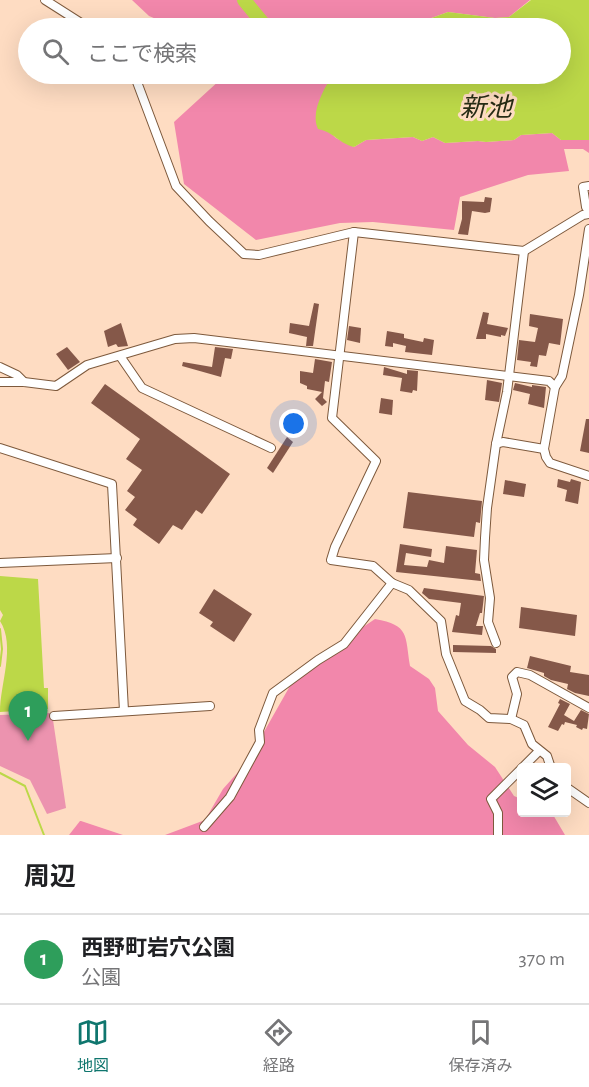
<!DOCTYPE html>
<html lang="ja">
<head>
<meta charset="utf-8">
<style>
	:root { --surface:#fff; --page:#f2f2f2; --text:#202124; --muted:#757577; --line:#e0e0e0; --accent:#0f766e }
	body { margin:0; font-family:"Alegreya Sans","Noto Sans JP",sans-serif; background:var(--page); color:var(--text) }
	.controls { position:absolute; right:18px; bottom:18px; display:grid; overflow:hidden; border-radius:6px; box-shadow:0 6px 24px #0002 }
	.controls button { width:54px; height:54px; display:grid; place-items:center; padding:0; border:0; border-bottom:2px solid var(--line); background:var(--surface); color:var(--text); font:30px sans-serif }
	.you { position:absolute; left:294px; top:424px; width:21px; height:21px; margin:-15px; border:4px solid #fff; border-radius:50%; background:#1a73e8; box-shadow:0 0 0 9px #1a73e833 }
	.badge { display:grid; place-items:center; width:39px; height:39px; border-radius:50%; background:var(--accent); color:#fff; font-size:20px; font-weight:700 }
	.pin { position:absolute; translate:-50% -50px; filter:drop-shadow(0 2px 3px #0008) }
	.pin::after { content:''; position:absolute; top:32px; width:21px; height:18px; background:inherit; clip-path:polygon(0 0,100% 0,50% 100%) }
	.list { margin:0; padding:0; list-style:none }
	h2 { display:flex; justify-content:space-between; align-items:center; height:78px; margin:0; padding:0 24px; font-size:26px }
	h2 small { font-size:20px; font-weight:400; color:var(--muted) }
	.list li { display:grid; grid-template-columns:39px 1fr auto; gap:18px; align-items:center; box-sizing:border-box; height:90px; padding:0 24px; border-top:2px solid var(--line) }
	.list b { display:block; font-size:22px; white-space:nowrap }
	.list p { margin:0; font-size:20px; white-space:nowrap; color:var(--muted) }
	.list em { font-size:20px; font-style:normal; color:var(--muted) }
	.icon { flex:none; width:33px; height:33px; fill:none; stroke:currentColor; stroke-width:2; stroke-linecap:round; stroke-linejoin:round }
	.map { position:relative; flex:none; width:589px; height:835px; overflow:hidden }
	.search { position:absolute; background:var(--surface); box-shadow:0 6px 24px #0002; left:18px; right:18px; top:18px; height:66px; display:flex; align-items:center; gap:15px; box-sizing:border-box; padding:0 21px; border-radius:33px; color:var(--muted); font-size:22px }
	.sheet { height:168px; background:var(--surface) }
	nav { display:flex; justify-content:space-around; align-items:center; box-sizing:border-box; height:84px; border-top:2px solid var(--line); background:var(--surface); font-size:16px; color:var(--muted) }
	nav a { display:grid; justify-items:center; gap:3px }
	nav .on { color:var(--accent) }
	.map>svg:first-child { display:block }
</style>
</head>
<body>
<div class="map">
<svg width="589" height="835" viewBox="0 0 589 835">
	<rect width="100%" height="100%" fill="#fedcc2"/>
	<polygon fill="#ec93af" points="52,713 66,808 47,814 30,780 0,766 0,715"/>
	<g fill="#f287ab">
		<polygon points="132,0 530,0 509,17 495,18 448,12 415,24 401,21 381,27 365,22 362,24 361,28 177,28 149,16"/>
		<polygon points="221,74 333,74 327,83 328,131 336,138 354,147 366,140 413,137 422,141 433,137 445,143 478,141 486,142 514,140 521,135 552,133 561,140 589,140 589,153 583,149 564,149 569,171 528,175 460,197 454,230 373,222 340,223 256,240 184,184 174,122 221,79"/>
		<path d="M375 619C410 625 405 636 410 666L429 679 435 688 438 711 468 745 495 767 514 796 521 799 522 812 552 813 565 835H165L205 820 223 789 247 762 299 670Z"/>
		<polygon points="80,821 81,821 123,835 69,835"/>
	</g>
	<g fill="#bcd848">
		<path d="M531 0H589V140H561L552 133 521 135 514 140 486 142 478 141 445 143 433 137 422 141 413 137 366 140 354 147C338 143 334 132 318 129 310 112 324 89 333 74H560V28H361L362 24 365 22 381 27 401 21 415 24 448 12 495 18 509 17Z"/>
		<path d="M0 576 38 579 44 688H48V709L0 712C0 684 16 646 0 621L3 615 0 610Z"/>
	</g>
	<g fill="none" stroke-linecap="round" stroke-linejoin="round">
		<g stroke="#bcd848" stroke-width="2">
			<polyline points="0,629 2,649 0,666"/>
			<polyline points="0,773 25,786 44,835"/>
		</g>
		<polyline stroke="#bcd848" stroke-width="14" points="244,0 267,28"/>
	</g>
	<g fill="#855849">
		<polygon points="485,197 492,198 490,212 485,213 472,211 468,235 458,234 462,219 462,201 484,202"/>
		<polygon points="314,303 319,304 313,346 306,346 307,337 289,333 290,323 309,326"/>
		<polygon points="483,312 489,313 487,324 508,328 505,336 501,335 501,337 486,334 486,339 476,339"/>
		<polygon points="530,314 563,319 560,345 549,343 546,356 539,355 537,367 530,366 531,362 517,360 519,340 535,342 538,328 529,326"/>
		<polygon points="121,323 128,346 118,347 116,344 108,347 104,331"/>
		<polygon points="349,326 361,328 360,343 347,340"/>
		<polygon points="387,331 404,334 404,338 423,342 424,338 434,340 432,355 405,352 406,346 393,343 393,347 385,346"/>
		<polygon points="67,347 80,362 68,370 56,354"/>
		<polygon points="215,347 233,349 231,359 225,358 221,377 182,366 183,362 212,367"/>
		<polygon points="315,359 332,362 329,382 325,381 323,398 327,402 322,406 315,399 322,392 307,389 307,386 300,383 300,371 313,373"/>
		<polygon points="384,367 407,374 407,370 418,371 417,391 413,390 412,393 400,391 402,378 383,375"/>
		<polygon points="487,380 502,383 499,402 485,400"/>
		<polygon points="515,383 532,387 532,385 546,387 544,408 528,404 530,394 513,390"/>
		<polygon points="105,384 230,474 202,514 196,510 182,530 173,525 159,544 133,525 137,519 125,510 135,497 127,491 142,470 126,459 140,439 91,403"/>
		<polygon points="381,398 393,400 392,415 379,413"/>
		<polygon points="586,419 589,419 589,453 580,451"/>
		<polygon points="287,437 293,442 273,473 267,468"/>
		<polygon points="558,479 570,482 571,479 581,482 578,504 565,501 567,490 557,487"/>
		<polygon points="505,480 526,484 524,497 503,494"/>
		<polygon points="408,492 482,501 480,523 476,522 474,537 403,528"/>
		<polygon points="400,544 432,549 431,557 406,553 404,565 427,567 429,560 444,563 446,546 477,550 475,573 480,574 481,581 396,572"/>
		<polygon points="424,588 484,596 482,613 480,613 476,626 483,626 482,635 452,632 456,615 459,616 461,603 429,599 422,593"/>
		<polygon points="214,589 252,614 234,642 210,626 213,622 199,613"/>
		<polygon points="521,607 577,615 575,636 519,628"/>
		<polygon points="453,645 491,646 496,649 496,653 453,652"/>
		<polygon points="530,656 571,666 570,672 589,675 589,696 575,693 567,689 568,684 551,680 544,676 544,673 527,668"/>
		<polygon points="560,699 570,704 564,715 574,721 581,710 589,714 587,729 583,728 582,730 576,727 577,725 565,722 564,725 562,724 558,731 548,727 560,704 558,703"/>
	</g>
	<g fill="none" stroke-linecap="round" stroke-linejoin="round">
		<defs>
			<g id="minor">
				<polyline points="45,0 89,28"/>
				<polyline points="134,74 176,186 209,221 244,254 259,255 354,232 524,251 583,215 589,214"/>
				<polyline points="589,186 583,187 586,207 589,211"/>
				<polyline points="589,229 579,295 562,376 555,387 544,449 546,457 550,463 589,476"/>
				<polyline points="354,232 332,418 376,461 335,547 331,560 373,566 392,583 409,590 441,621 446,654 465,701 480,710 489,718 511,719 524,725 532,744 547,756 551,768"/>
				<polyline points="120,356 142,388 271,448"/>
				<polyline points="0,367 17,375 24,382"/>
				<polyline points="0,382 24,382 56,386 87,365 175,339 194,338 549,381 555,387"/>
				<polyline points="496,444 503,442 544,449"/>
				<polyline points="0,448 112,484 124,711"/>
				<polyline points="0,563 117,558"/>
				<polyline points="496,643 488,622 490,598 484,560 485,538 487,508 496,444 507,392 524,251"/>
				<polyline points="54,716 210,706"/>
				<polyline points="511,719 517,694 512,677 517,672 530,675 589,708"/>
				<polyline points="522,768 539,751"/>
				<polyline points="566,787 589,803"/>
				<polyline points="204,827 230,797 260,742 259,730 273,693 318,660 344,644 392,583"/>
				<polyline points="498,835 498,813 491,799 522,768"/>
			</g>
		</defs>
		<use href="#minor" stroke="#7d593c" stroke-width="10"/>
		<use href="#minor" stroke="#fff" stroke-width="8"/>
	</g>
	<g text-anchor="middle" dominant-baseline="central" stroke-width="6" stroke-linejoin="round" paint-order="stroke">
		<g font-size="26" font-style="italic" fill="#272c15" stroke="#fedcc2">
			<text x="486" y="108">新池</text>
		</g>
	</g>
</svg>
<div class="controls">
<button><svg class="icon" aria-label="layers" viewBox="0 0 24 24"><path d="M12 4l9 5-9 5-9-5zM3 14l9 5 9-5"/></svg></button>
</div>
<div class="you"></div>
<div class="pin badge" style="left:28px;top:741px;background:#2e9e5b">1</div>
<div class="search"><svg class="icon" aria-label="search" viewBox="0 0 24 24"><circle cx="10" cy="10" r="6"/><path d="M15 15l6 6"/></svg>ここで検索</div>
</div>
<section class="sheet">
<h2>周辺<small></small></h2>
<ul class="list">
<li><span class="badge" style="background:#2e9e5b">1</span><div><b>西野町岩穴公園</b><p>公園</p></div><em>370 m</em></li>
</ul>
</section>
<nav>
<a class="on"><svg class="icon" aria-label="map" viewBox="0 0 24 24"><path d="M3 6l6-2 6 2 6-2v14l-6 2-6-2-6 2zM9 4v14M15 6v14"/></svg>地図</a>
<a><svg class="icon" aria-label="directions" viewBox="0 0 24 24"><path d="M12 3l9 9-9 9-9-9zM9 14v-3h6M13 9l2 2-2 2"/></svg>経路</a>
<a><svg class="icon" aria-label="saved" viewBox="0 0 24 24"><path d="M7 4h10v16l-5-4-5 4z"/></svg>保存済み</a>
</nav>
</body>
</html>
